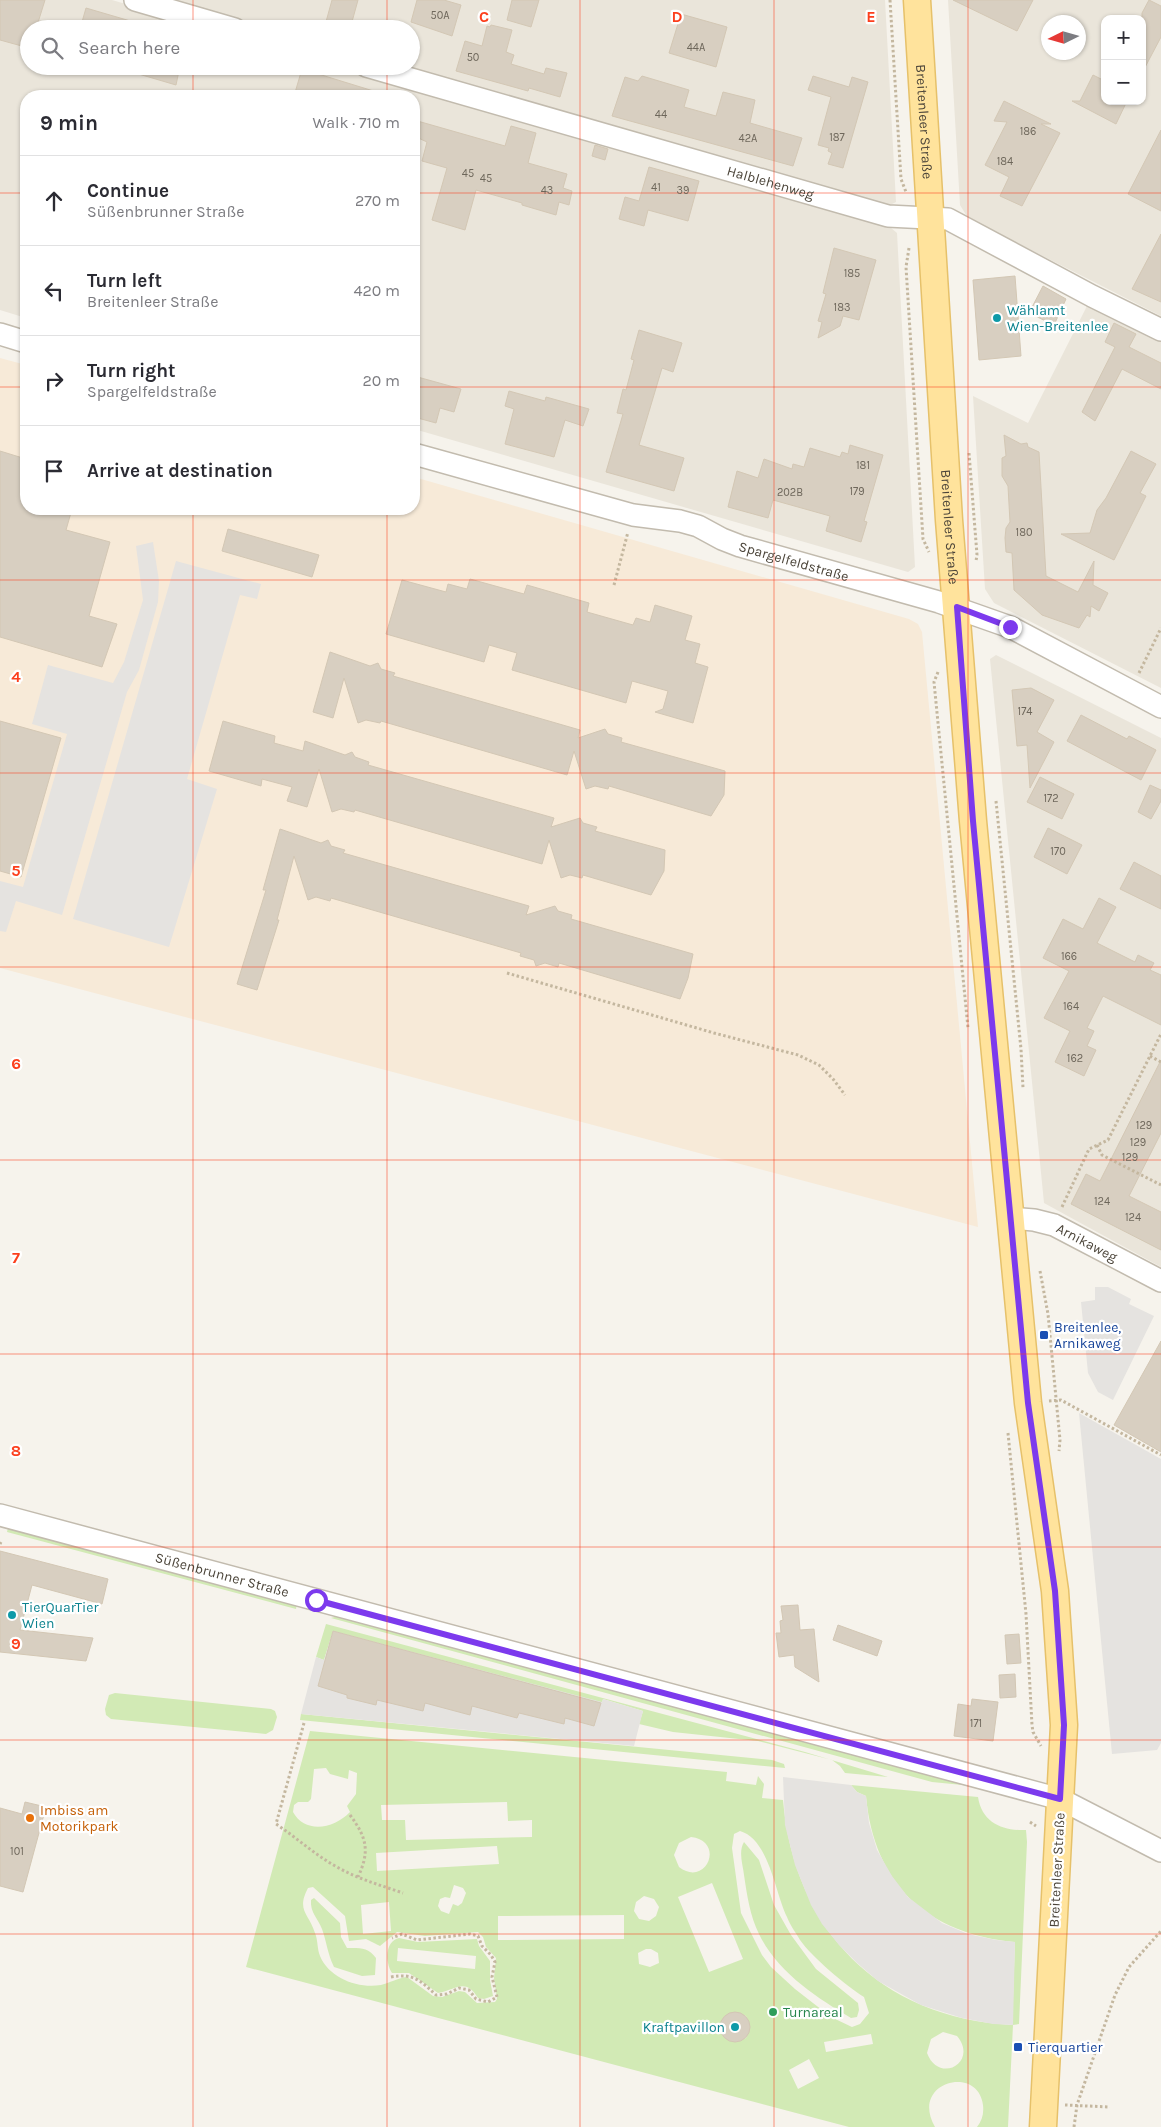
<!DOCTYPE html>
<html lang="en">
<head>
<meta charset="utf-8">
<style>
	:root { --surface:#fff; --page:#f7f7f7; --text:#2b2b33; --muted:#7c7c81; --line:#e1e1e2 }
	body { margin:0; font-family:Karla,sans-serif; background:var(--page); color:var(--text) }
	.controls { position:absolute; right:15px; top:15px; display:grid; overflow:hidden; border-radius:10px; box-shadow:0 1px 4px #0004 }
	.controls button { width:45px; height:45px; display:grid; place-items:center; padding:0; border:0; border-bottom:1px solid var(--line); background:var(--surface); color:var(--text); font:25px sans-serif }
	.compass { position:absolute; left:1041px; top:15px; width:45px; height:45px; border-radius:50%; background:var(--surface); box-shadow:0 1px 4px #0004; rotate:265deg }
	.stop { position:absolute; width:15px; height:15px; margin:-11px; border:4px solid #7c3aed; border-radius:50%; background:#fff }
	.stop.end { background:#7c3aed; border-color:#fff; box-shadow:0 1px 5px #0008 }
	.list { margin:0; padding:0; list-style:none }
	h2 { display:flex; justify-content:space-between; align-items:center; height:65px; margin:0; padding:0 20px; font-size:21px }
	h2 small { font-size:16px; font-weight:400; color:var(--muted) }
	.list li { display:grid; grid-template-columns:32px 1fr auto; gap:15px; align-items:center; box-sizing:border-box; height:90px; padding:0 20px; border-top:1px solid var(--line) }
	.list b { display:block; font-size:19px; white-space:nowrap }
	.list p { margin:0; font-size:16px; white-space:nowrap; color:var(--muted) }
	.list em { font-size:16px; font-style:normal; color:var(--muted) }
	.icon { flex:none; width:28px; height:28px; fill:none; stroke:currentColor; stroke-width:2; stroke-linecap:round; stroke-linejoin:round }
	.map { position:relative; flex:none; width:1161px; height:2127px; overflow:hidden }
	.search { position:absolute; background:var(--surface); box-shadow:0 1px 4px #0004; left:20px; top:20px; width:400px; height:55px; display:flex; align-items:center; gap:12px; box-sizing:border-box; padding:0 18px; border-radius:28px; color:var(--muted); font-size:19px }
	.panel { position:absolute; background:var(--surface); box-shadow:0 1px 4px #0004; left:20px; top:90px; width:400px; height:425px; border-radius:20px }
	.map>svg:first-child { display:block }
</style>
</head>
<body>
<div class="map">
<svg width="1161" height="2127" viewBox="0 0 1161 2127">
	<rect width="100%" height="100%" fill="#f6f3ec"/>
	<g fill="#eae5da" fill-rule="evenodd">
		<polygon points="0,0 112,0 211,29 29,29 29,66 341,66 884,222 897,233 915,567 908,572 414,429 414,96 26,96 26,318 0,310"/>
		<polygon points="166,0 885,0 896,202 886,207 397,66 411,66 411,29 266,29"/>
		<path d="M948 0H1161V316L968 218 960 205ZM1105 19H1142V101H1105ZM1048 22H1078V52H1048Z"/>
		<polygon points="1092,296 1161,331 1161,688 994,603 985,589 973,396 1028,423"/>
		<polygon points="996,655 1161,738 1161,1267 1044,1203 990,659"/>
	</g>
	<polygon fill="#f7ead8" points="0,358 26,365 26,509 414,509 414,477 909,619 918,624 922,632 978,1227 0,968"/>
	<g fill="#d2eab5" fill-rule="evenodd">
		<polygon points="9,1523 297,1603 296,1609 7,1532"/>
		<polygon points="341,1615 993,1788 932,1782 331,1618"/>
		<polygon points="326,1624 805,1752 888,1777 845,1773 840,1766 832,1760 758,1741 673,1732 639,1724 643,1711 603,1699 602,1703 333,1631 324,1660 316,1657"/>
		<polygon points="115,1693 271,1709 275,1711 277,1717 273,1730 266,1734 111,1719 106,1715 105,1709 109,1695"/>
		<polygon points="301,1714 772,1760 784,1764 785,1768 300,1720"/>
		<path d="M310 1731 727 1772 726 1781 756 1785 758 1776 764 1784 762 1798 783 1800C794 1930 880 2018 1012 2025L1015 1942C928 1934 874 1885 866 1796L857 1792 851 1785 978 1797C982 1823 1003 1831 1026 1830L1027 1842 1019 2024 1013 2025 1008 2127H977C982 2121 984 2114 983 2105 978 2064 909 2082 935 2127H849L246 1967ZM326 1768 330 1774 348 1779 349 1770 357 1773 356 1794 347 1806 350 1812C334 1829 305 1834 293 1812L294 1805 298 1802H308L311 1799 314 1769ZM507 1802 508 1821 532 1820V1837L406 1840 405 1820H382L381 1805ZM740 1831C769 1839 775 1893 787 1917 790 1925 796 1933 800 1940 812 1957 846 1986 864 1997L869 2013 860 2024 852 2027 831 2017 795 1989 771 1967 762 1955 741 1913 732 1848 734 1834ZM691 1837C726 1841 706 1888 679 1867L674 1855 679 1843ZM497 1846 499 1864 377 1871 376 1853ZM712 1883 743 1959 709 1972 678 1897ZM454 1885 463 1888 466 1893 462 1903 458 1906 453 1904 449 1914 441 1911 438 1906 440 1899 445 1897 450 1898ZM313 1887 345 1916 349 1941 366 1939 380 1946 397 1932 425 1936 478 1932 483 1937 486 1947 496 1958 494 1978 497 1999 495 2002 477 2003 465 1992 459 1991 442 1997 433 1996 407 1977C397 1978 390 1983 381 1985 358 1989 329 1978 320 1956 317 1949 318 1940 315 1933 309 1913 296 1911 308 1888ZM644 1896 654 1899 659 1907 656 1916 649 1921 639 1919 634 1911 636 1902ZM389 1902 391 1931 363 1934 361 1905ZM624 1915V1939L498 1940V1916ZM646 1949H651L658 1953 659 1963 650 1967 639 1964 638 1953ZM735 2012 746 2016 750 2027 746 2038 736 2042 725 2038 720 2028 724 2017ZM943 2032 957 2036C979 2062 939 2085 927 2053L931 2039ZM871 2034 873 2044 826 2052 824 2042ZM809 2059 819 2078 798 2089 789 2070Z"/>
		<path d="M744 1842 759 1860 774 1905 791 1935 816 1969 858 2003 859 2010 857 2017 851 2018C817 1998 777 1972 759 1934 750 1916 747 1895 744 1875 743 1865 738 1852 744 1842Z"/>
		<path d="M314 1898 340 1923 341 1937 347 1948C360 1948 368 1947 376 1958L375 1975 362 1976 334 1967C327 1952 327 1943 322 1929 318 1918 310 1913 311 1900Z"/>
		<path d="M399 1938 418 1942 477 1939 479 1946 490 1961V1980L493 1996 484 1999 478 1998C465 1977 456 1990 438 1993L409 1973H392C385 1962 385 1941 399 1938ZM398 1948 476 1956 475 1969 397 1961Z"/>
	</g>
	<g fill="#e5e3e0">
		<polygon points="153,542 159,581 158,602 139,670 127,692 62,915 16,901 6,932 0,931 0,881 23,887 67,734 32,724 48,665 113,683 124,662 143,600 136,546"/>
		<polygon points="176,561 261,584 257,599 240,595 187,779 217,789 169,947 73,919"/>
		<polygon points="1095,1287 1108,1287 1131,1299 1129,1304 1154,1316 1113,1400 1098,1392 1088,1373 1081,1302 1095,1300"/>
		<polygon points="1079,1413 1161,1459 1161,1743 1157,1750 1112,1754"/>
		<polygon points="333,1631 602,1702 603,1699 643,1711 634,1746 301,1714 316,1657 324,1660"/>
		<polygon points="783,1777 851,1785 857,1792 866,1796 869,1823 877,1850 892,1876 908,1897 942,1923 968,1934 996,1940 1015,1942 1013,2025 993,2024 962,2018 921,2005 878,1981 856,1962 839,1945 822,1924 811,1905 795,1865 785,1825"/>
	</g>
	<g fill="#d8cfc1" stroke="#d3c7b4">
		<polygon points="0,0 45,0 36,29 29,29 29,48 0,40"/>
		<polygon points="332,0 358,0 350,29 324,29"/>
		<polygon points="417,0 444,0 461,5 452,36 411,22"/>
		<polygon points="512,0 539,0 531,27 507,20"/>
		<polygon points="953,0 1033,0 1017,31"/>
		<polygon points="1149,0 1161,6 1161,37 1142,73 1142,13"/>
		<polygon points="86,8 144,25 143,29 105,29 82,22"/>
		<polygon points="681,14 727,27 716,67 669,53"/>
		<polygon points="491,25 512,30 506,52 514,55 511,64 544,74 546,68 567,73 560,97 529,88 528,91 456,71 465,41 482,46 487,26 490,27"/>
		<polygon points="125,66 180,66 176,85 125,70"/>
		<polygon points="302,69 380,93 380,96 294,96"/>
		<polygon points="1093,75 1105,81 1105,101 1127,101 1116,124 1072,101 1080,101"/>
		<polygon points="642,76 689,90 684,107 716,116 723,92 755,100 750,123 802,138 793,166 612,116 625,77 638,81"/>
		<polygon points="813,76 849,87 852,77 868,82 843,168 828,164 832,153 828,151 829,148 818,145 831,97 808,90"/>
		<polygon points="1004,101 1051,124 1041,124 1060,133 1022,206 1000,196 1009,177 985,165 1007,122 994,121"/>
		<polygon points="414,120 505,146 511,126 536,133 528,163 567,174 563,188 572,191 569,205 559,202 556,215 522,205 522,203 476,190 465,230 432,220 447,168 422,161 427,142 414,136"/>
		<polygon points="1161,130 1161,211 1128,194"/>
		<polygon points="595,145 608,149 605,160 592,156"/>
		<polygon points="649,167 699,181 688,221 648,210 644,226 619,219 625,197 639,201"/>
		<polygon points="1161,234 1161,302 1132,289"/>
		<polygon points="834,248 876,260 859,320 843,316 840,326 818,338 822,322 818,321 826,294 823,293"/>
		<polygon points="1015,276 1021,356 979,360 973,280"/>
		<polygon points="1043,286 1066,299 1054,325 1029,313"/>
		<polygon points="1114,323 1136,334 1129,347 1161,363 1161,389 1122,369 1095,421 1082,412 1115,347 1105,342"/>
		<polygon points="639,330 682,343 673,372 662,368 639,445 684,458 674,491 606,472 623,414 617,413 623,389 626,390 634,360 631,359"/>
		<polygon points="414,376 461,389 454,412 440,408 436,423 414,417"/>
		<polygon points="509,391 545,401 546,397 589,409 583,426 565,420 554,457 505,444 514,409 505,406"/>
		<polygon points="1004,435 1021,444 1027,443 1028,447 1039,452 1046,576 1078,592 1094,561 1093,585 1108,593 1099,611 1091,606 1090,617 1087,615 1079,628 1042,615 1014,590 1012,553 1006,552 1005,538 1006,528 1010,522 1008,486 1002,476 1002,458 1006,456"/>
		<polygon points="850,445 883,455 864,521 867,522 861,542 826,531 830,516 773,500 768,518 728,507 737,471 758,478 764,459 792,469 793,464 804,467 810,448 840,457 842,452 848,454"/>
		<polygon points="0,451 26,459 26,509 72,509 66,530 110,542 89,616 117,624 102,667 0,637"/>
		<polygon points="1131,451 1156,464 1140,493 1146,496 1114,560 1061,534 1090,533 1097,510 1106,498"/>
		<polygon points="228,529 319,555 312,577 222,551"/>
		<polygon points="470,579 524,594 527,585 589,603 587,612 633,625 636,618 650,622 655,605 692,616 685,640 700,644 695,663 708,667 693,723 655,712 663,709 668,691 632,681 626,703 512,670 517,653 489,645 484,662 386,634 402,580 446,592 448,584 467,589"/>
		<polygon points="330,652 370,666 378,663 381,669 395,673 393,676 580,730 578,738 605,729 608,734 622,738 621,742 725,771 724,795 711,816 609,786 608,789 595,786 586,789 574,751 567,775 381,721 380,723 366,720 358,723 344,678 333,718 313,712"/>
		<polygon points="1031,688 1054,700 1037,732 1054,742 1030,788 1027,745 1017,746 1012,690"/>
		<polygon points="1081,715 1127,739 1129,736 1156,750 1141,780 1067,741"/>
		<polygon points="0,721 61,738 21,877 0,871"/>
		<polygon points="223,721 275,736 274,743 303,751 305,741 345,755 352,752 355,757 369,762 368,765 554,818 551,827 580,818 583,823 597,827 595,831 665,850 664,871 651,895 583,875 582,878 570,875 561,878 549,840 542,864 355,810 354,812 341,809 332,812 319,769 307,807 287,801 292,787 262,779 261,786 209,771"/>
		<polygon points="1040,777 1074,794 1062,819 1027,802"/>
		<polygon points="1150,785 1161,790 1161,801 1151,819 1138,812"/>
		<polygon points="1048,828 1082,845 1067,874 1034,857"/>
		<polygon points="280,829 321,843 328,840 331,846 345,850 343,853 529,906 526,915 555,906 558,911 572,915 571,919 693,954 688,978 680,999 559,963 558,967 545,963 536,966 534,960 520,956 521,953 331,898 330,901 316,897 308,900 294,856 277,920 279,920 257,990 237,984 266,890 263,890"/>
		<polygon points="1134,862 1161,876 1161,909 1120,889"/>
		<polygon points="1099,898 1116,907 1097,943 1135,962 1138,955 1154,963 1150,970 1161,975 1161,1025 1103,996 1087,1028 1094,1031 1087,1046 1096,1050 1084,1076 1055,1062 1070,1031 1044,1018 1069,971 1043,958 1063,919 1083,929"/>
		<polygon points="1161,1060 1161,1133 1129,1196 1161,1212 1161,1250 1071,1204 1086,1174 1100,1181"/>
		<polygon points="1161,1341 1161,1452 1114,1425"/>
		<polygon points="0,1551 108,1579 102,1604 32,1585 20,1630 93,1638 86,1661 0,1652"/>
		<polygon points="798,1605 800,1630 814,1629 819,1682 795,1667 794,1655 779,1657 776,1633 781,1633 780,1621 783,1620 781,1606"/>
		<polygon points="838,1625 882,1641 877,1656 833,1640"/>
		<polygon points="333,1631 601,1703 594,1726 565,1718 564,1724 519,1713 517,1718 472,1706 470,1715 425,1703 423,1711 377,1700 376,1705 347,1698 347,1695 318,1686"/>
		<polygon points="1019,1634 1021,1663 1007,1664 1005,1635"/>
		<polygon points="1015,1674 1016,1697 1000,1698 999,1675"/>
		<polygon points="972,1699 998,1702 993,1741 954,1736 958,1704 971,1706"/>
		<polygon points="25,1802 46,1807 23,1892 0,1886 0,1808 22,1814"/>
		<circle cx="735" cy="2027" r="15"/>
	</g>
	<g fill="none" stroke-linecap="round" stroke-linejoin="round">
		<defs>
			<g id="minor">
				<polyline points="135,0 235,29"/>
				<path id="s1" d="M366 66 888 216 948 219 1092 296 1161 330"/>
				<polyline points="0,334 26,342"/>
				<path id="s2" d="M414 454 633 515 680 521 698 526 722 539 740 546 939 602 1010 627 1161 707"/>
				<path id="s3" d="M1010 1218 1034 1220 1054 1225 1161 1281"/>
				<path id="s4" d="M0 1515 1060 1799 1161 1851"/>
			</g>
			<g id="major">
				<path id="s5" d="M917 0 949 520 973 821 1028 1403 1055 1591 1064 1725 1043 2127"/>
			</g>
		</defs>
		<use href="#minor" stroke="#c2bbae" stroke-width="24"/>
		<use href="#major" stroke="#e6c16a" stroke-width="29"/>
		<g stroke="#c4b79f" stroke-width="3" stroke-dasharray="2.5 2.5" stroke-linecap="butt">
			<polyline points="890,0 901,179 906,192"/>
			<polyline points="909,248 906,267 923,539 929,552"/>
			<polyline points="969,453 977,555 976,561"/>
			<polyline points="614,585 628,532"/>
			<polyline points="938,672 934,682 968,1028"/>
			<polyline points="1139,673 1161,628"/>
			<polyline points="996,801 1021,1049 1023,1088"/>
			<polyline points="507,973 714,1033 798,1055 819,1065 833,1079 845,1095"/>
			<polyline points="1150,1056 1161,1062"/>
			<polyline points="1097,1145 1102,1155 1161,1185"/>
			<polyline points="1062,1207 1089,1149 1108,1140 1161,1034"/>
			<polyline points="1040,1271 1048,1314 1060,1440 1059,1451"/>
			<polyline points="1049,1401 1061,1400 1161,1455"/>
			<polyline points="1008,1433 1026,1614 1032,1725 1033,1732 1041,1746"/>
			<polyline points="0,1544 1,1542"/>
			<path d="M304 1723 276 1824C297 1838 315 1855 337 1867 358 1879 380 1885 403 1893"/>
			<path d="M350 1815C367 1838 370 1851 358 1877"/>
			<polyline points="1030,1822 1036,1826"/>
			<path d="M391 1977C413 1973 420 1980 436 1995L447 1994 459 1988 469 1990 476 1999 488 2002 497 1997 492 1977 495 1962 491 1955 482 1946 478 1936 470 1934 417 1940 402 1934 392 1938"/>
			<polyline points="1065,2105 1110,2107"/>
			<polyline points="1074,2127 1077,2105 1115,1995 1129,1967 1161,1931"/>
		</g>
		<use href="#minor" stroke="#fff" stroke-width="21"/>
		<use href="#major" stroke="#ffe39c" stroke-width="26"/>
	</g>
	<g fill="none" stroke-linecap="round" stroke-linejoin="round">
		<polyline stroke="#7c3aed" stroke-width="6" points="316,1600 1060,1799 1064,1725 1055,1591 1028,1403 973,821 957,607 1010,627"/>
	</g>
	<path fill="none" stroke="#fc3f1d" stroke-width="1" stroke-opacity="0.55" d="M193 0V29M387 0V29M580 0V2127M774 0V2127M968 0V2127M193 66V96M387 66V96M0 193H26M414 193H1161M0 387H26M414 387H1161M193 509V2127M387 509V2127M0 580H1161M0 773H1161M0 967H1161M0 1160H1161M0 1354H1161M0 1547H1161M0 1740H1161M0 1934H1161"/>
	<g fill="#0f9aa8" stroke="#fff" stroke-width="2">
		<circle cx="997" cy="318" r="5"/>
		<circle cx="12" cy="1615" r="5"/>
		<circle cx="735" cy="2027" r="5"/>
	</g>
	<g fill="#1a4fb4" stroke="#fff" stroke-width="2">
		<rect x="1039" y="1330" width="10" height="10" rx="2.5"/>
		<rect x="1013" y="2042" width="10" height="10" rx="2.5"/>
	</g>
	<circle fill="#e8710a" stroke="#fff" stroke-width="2" cx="30" cy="1818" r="5"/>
	<circle fill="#2e9e5b" stroke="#fff" stroke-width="2" cx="773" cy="2012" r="5"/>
	<g text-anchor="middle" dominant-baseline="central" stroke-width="4.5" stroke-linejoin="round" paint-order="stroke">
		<g font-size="11" fill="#6e675b">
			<text x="440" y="15">50A</text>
			<text x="696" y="47">44A</text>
			<text x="473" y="57">50</text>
			<text x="661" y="114">44</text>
			<text x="1028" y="131">186</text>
			<text x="837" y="137">187</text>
			<text x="748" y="138">42A</text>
			<text x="1005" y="161">184</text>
			<text x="468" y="173">45</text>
			<text x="486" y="178">45</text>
			<text x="656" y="187">41</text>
			<text x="547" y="190">43</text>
			<text x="683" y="190">39</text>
			<text x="852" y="273">185</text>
			<text x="842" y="307">183</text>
			<text x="863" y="465">181</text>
			<text x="857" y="491">179</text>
			<text x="790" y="492">202B</text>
			<text x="1024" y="532">180</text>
			<text x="1025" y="711">174</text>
			<text x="1051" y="798">172</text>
			<text x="1058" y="851">170</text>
			<text x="1069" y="956">166</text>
			<text x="1071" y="1006">164</text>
			<text x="1075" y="1058">162</text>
			<text x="1144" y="1125">129</text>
			<text x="1138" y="1142">129</text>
			<text x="1130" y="1157">129</text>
			<text x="1102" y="1201">124</text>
			<text x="1133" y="1217">124</text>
			<text x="976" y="1723">171</text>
			<text x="17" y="1851">101</text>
		</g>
		<g font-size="14" fill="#4b4439" stroke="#fff">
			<text stroke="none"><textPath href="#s5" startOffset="122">Breitenleer Straße</textPath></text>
			<text stroke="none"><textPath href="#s1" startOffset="421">Halblehenweg</textPath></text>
			<text stroke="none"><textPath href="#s5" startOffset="528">Breitenleer Straße</textPath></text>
			<text stroke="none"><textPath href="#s2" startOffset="396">Spargelfeldstraße</textPath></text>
			<text stroke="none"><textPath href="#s3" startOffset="82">Arnikaweg</textPath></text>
			<text stroke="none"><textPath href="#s4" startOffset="230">Süßenbrunner Straße</textPath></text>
			<text transform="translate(1057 1870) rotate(-87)">Breitenleer Straße</text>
		</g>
		<g font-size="14" fill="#0d838f" stroke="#fff" text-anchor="start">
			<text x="1007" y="310">Wählamt<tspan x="1007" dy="16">Wien-Breitenlee</tspan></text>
			<text x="22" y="1607">TierQuarTier<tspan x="22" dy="16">Wien</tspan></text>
			<text x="725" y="2027" text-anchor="end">Kraftpavillon</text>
		</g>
		<g font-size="14" fill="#164399" stroke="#fff" text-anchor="start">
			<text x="1054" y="1327">Breitenlee,<tspan x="1054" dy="16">Arnikaweg</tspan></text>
			<text x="1028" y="2047">Tierquartier</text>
		</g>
		<g font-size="14" fill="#c56008" stroke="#fff" text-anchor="start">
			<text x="40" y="1810">Imbiss am<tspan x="40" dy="16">Motorikpark</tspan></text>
		</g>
		<g font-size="14" fill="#27864d" stroke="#fff" text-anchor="start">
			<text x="783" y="2012">Turnareal</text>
		</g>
	</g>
	<g font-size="16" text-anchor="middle" font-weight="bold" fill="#fc3f1d" stroke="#fff" stroke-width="4.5" stroke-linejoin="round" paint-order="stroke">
		<text x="484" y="22">C</text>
		<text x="677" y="22">D</text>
		<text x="871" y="22">E</text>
		<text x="16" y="682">4</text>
		<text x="16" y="876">5</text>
		<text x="16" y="1069">6</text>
		<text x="16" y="1263">7</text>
		<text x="16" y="1456">8</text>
		<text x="16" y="1649">9</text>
	</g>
</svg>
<div class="controls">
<button>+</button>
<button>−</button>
</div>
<svg class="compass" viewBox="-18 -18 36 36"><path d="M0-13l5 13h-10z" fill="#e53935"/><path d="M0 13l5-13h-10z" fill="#7c7c81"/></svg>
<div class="stop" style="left:316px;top:1600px"></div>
<div class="stop end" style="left:1010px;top:627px"></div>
<div class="search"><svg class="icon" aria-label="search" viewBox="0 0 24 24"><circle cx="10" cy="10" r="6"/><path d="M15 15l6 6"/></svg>Search here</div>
<section class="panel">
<h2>9 min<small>Walk · 710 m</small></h2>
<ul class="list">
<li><svg class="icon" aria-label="ahead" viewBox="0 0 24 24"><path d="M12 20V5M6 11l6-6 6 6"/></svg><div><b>Continue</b><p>Süßenbrunner Straße</p></div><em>270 m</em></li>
<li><svg class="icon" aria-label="left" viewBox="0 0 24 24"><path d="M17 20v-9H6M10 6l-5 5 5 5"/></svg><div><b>Turn left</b><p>Breitenleer Straße</p></div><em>420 m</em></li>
<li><svg class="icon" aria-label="right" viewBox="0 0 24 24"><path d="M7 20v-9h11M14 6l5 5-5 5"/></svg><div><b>Turn right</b><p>Spargelfeldstraße</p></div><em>20 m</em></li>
<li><svg class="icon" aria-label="arrive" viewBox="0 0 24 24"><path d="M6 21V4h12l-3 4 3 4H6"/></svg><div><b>Arrive at destination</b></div></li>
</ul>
</section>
</div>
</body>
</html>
